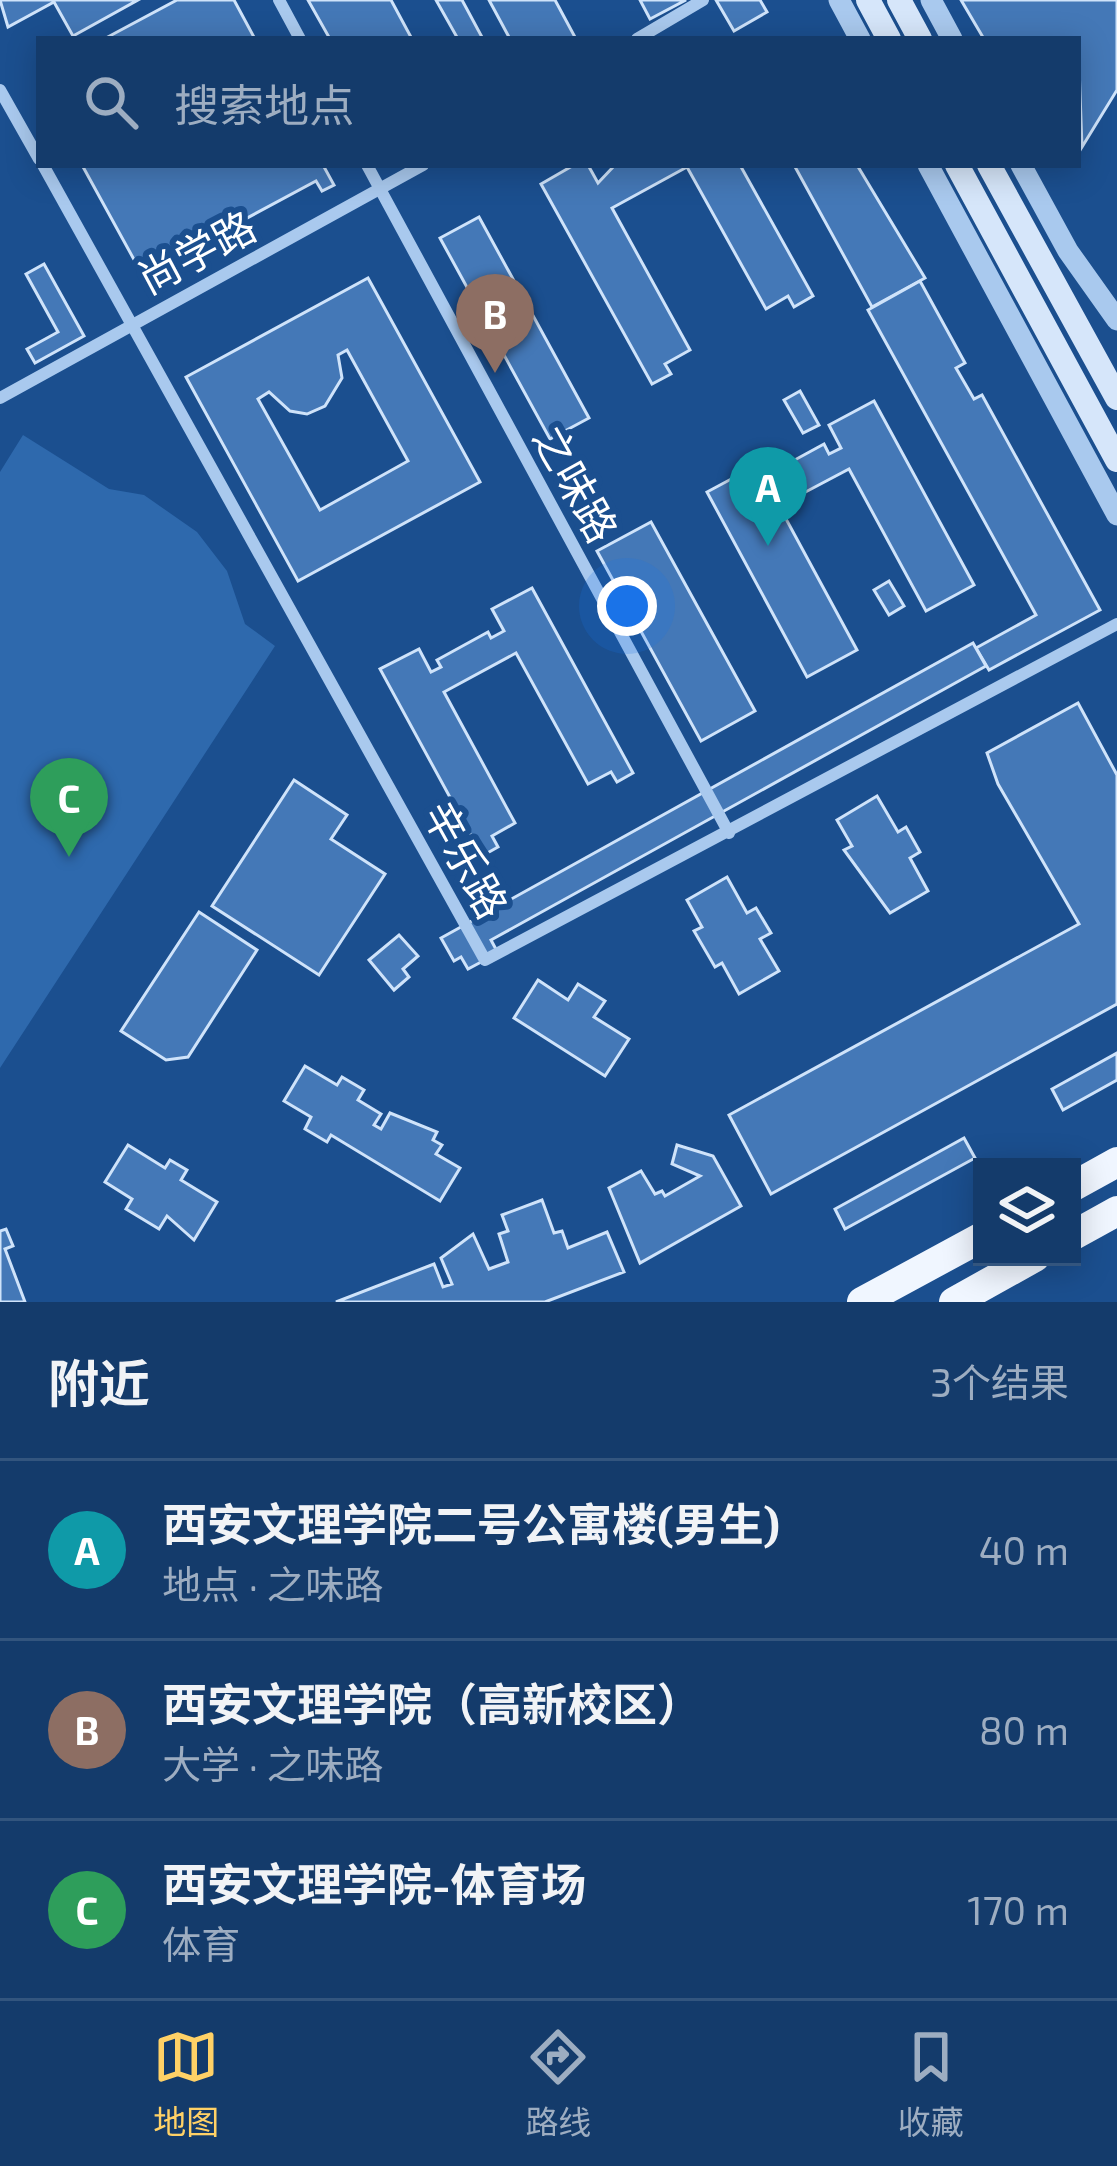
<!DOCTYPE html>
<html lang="zh">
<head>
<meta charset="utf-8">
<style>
	:root { --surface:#143b6b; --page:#1d4271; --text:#f1f3f6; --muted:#9dadc1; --line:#33557e; --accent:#ffd166 }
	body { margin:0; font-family:"Exo 2","Noto Sans SC",sans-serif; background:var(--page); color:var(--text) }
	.controls { position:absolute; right:36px; bottom:36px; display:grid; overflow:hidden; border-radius:0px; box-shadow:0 6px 30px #0003 }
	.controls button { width:108px; height:108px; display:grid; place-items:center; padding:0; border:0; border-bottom:3px solid var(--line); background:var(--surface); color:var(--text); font:60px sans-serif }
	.you { position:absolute; left:627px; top:606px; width:42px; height:42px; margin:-30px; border:9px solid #fff; border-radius:50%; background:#1a73e8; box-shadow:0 0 0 18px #1a73e833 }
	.badge { display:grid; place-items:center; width:78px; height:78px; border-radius:50%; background:var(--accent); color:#fff; font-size:39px; font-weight:700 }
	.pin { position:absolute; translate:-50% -99px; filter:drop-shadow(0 3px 6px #0008) }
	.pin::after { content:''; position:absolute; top:63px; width:42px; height:36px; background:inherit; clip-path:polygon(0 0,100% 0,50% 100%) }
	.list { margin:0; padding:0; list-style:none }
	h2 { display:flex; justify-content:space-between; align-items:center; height:156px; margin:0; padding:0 48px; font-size:51px }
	h2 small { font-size:39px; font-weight:400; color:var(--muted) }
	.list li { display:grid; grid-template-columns:78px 1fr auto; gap:36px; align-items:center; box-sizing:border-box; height:180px; padding:0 48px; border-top:3px solid var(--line) }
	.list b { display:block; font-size:45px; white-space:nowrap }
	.list p { margin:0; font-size:39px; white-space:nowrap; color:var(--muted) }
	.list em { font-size:39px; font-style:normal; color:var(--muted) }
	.icon { flex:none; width:66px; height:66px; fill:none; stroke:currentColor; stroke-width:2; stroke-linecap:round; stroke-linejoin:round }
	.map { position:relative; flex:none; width:1117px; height:1302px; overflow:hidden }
	.search { position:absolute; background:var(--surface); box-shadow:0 6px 30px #0003; left:36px; right:36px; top:36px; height:132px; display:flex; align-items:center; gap:30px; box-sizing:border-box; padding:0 42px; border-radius:0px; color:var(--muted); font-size:45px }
	.sheet { height:696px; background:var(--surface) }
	nav { display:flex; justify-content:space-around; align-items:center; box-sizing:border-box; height:168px; border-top:3px solid var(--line); background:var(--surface); font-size:33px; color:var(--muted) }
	nav a { display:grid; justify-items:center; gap:6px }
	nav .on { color:var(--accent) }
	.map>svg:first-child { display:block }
</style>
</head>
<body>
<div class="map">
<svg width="1117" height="1302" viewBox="0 0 1117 1302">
	<rect width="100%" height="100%" fill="#1b4f8f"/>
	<polygon fill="#2e69ad" points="23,435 109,489 144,495 197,532 227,571 245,624 275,646 0,1068 0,472"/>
	<g fill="#4478b7" stroke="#cfe3fa" stroke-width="3" fill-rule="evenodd">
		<polygon points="0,0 138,0 73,36 54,2 8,27"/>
		<polygon points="177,0 234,0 255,39 104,39"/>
		<polygon points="308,0 391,0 412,39 330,39"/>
		<polygon points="436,0 462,0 483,39 458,39"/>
		<polygon points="489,0 555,0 576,39 510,39"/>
		<polygon points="640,0 686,0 650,19"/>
		<polygon points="716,0 760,0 767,12 734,31"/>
		<polygon points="961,0 1117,0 1117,90 1082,147 1078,39 984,39"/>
		<polygon points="82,165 323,165 334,185 322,191 316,181 156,267 162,277 148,285"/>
		<polygon points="574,165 588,165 598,183 615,165 740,165 813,296 794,307 788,296 766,309 687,167 612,208 690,350 665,364 671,374 652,384 541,184"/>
		<polygon points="794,165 857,165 925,278 872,307"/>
		<polygon points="479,217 589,418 550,439 440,238"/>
		<polygon points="44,264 84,336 35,363 27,349 58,332 26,274"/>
		<path d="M368 278 480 482 298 581 186 377ZM347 350 408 461 320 510 258 399 269 392 290 411 307 414 325 406 342 378 338 355Z"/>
		<polygon points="920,281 965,363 956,368 974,399 982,395 1100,610 989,670 976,648 1036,615 868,310"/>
		<polygon points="800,391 819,425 803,433 784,400"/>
		<polygon points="874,401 974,585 926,611 849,469 779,506 857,650 807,677 707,492 750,469 760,489 773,482 769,474 824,444 829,454 841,448 829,425"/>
		<polygon points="651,522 755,711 701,741 597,551"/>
		<polygon points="889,581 904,606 889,615 874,590"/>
		<polygon points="532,588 633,773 617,782 611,772 588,784 516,653 444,692 515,823 492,836 498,847 482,856 380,669 419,649 431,672 441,667 437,660 488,632 491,638 504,631 492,609"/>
		<polygon points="973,643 986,666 491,940 498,953 468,969 461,957 454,961 441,938"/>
		<polygon points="1078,703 1117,775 1117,1004 771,1194 729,1115 1079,924 998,784 987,753"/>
		<polygon points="294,780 347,815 331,839 385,874 319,975 212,906"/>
		<polygon points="877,796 898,832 906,827 920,852 910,858 928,891 890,913 844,850 852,846 837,820"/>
		<polygon points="727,877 747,913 756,908 771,933 760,939 779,971 739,994 722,963 715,967 694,931 702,927 687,900"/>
		<polygon points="199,912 257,950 188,1057 166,1060 121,1031"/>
		<polygon points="399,935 418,956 403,969 409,977 394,990 369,960"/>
		<polygon points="538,980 568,1000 578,984 605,1001 594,1017 629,1039 605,1076 514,1018"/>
		<polygon points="1117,1053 1117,1080 1063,1110 1052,1089"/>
		<polygon points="305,1066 337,1085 342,1077 364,1090 358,1100 381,1114 374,1125 381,1129 390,1113 437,1132 433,1140 442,1145 436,1154 460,1168 440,1201 331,1135 327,1142 305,1129 311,1117 284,1101"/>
		<polygon points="964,1138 975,1158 845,1229 835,1209"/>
		<polygon points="128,1145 165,1168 170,1160 187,1170 181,1180 217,1202 194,1240 167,1216 159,1229 126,1209 132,1199 105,1182"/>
		<polygon points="677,1145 713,1156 741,1206 640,1263 609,1188 641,1171 655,1194 662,1191 665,1196 700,1176 672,1164"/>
		<polygon points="542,1200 554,1233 562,1231 568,1248 607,1232 624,1272 545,1302 336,1302 434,1264 443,1287 452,1284 441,1258 473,1234 489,1269 508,1262 499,1234 508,1231 502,1215"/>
		<polygon points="6,1229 13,1246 5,1249 25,1302 0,1302 0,1231"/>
	</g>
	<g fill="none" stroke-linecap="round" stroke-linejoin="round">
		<g stroke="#a9c9ee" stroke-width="12">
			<polyline points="279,0 300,39"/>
			<polyline points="637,39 703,0"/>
			<polyline points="0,90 39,159"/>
			<polyline points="43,165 485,960 1117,624"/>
			<polyline points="367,165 729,833"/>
			<polyline points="0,398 423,165"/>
		</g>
		<g stroke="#a9c9ee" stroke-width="21">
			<polyline points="839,0 860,39"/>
			<polyline points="931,0 952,39"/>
			<polyline points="928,165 1117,515"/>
			<polyline points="1021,165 1068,251 1117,320"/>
		</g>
		<g stroke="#d6e6fa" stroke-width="24">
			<polyline points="868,0 889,39"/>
			<polyline points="899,0 920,39"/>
			<polyline points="957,165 1117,460"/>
			<polyline points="989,165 1117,398"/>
		</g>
		<g stroke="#f0f6ff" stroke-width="30">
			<polyline points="1072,1187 1117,1162"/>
			<polyline points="1072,1236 1117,1211"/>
			<polyline points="862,1302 982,1237"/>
			<polyline points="954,1302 1035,1257"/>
		</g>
	</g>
	<g text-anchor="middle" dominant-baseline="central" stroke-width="12" stroke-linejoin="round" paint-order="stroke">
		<g font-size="42" fill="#fff" stroke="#1b4f8f">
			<text transform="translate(196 251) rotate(-28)">尚学路</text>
			<text transform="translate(577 483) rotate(61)">之味路</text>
			<text transform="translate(467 859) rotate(61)">辛乐路</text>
		</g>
	</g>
</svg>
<div class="controls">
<button><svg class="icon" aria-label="layers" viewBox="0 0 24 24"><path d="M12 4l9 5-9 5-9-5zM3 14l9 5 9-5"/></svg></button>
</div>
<div class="you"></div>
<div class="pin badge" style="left:768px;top:546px;background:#0f9aa8">A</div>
<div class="pin badge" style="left:495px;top:373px;background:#8d6e63">B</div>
<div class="pin badge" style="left:69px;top:857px;background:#2e9e5b">C</div>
<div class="search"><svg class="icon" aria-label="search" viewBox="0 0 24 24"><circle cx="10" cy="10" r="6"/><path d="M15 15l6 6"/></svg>搜索地点</div>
</div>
<section class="sheet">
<h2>附近<small>3个结果</small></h2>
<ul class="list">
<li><span class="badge" style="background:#0f9aa8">A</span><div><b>西安文理学院二号公寓楼(男生)</b><p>地点 · 之味路</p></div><em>40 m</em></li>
<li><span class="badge" style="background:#8d6e63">B</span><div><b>西安文理学院（高新校区）</b><p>大学 · 之味路</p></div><em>80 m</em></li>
<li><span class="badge" style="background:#2e9e5b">C</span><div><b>西安文理学院-体育场</b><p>体育</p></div><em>170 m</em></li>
</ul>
</section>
<nav>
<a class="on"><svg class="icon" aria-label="map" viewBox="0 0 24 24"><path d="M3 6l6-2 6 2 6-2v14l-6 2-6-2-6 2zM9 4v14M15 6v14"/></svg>地图</a>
<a><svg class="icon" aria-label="directions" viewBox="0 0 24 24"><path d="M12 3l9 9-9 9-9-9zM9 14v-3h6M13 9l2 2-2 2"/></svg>路线</a>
<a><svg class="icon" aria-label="saved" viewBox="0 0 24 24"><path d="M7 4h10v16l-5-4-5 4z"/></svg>收藏</a>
</nav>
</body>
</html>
